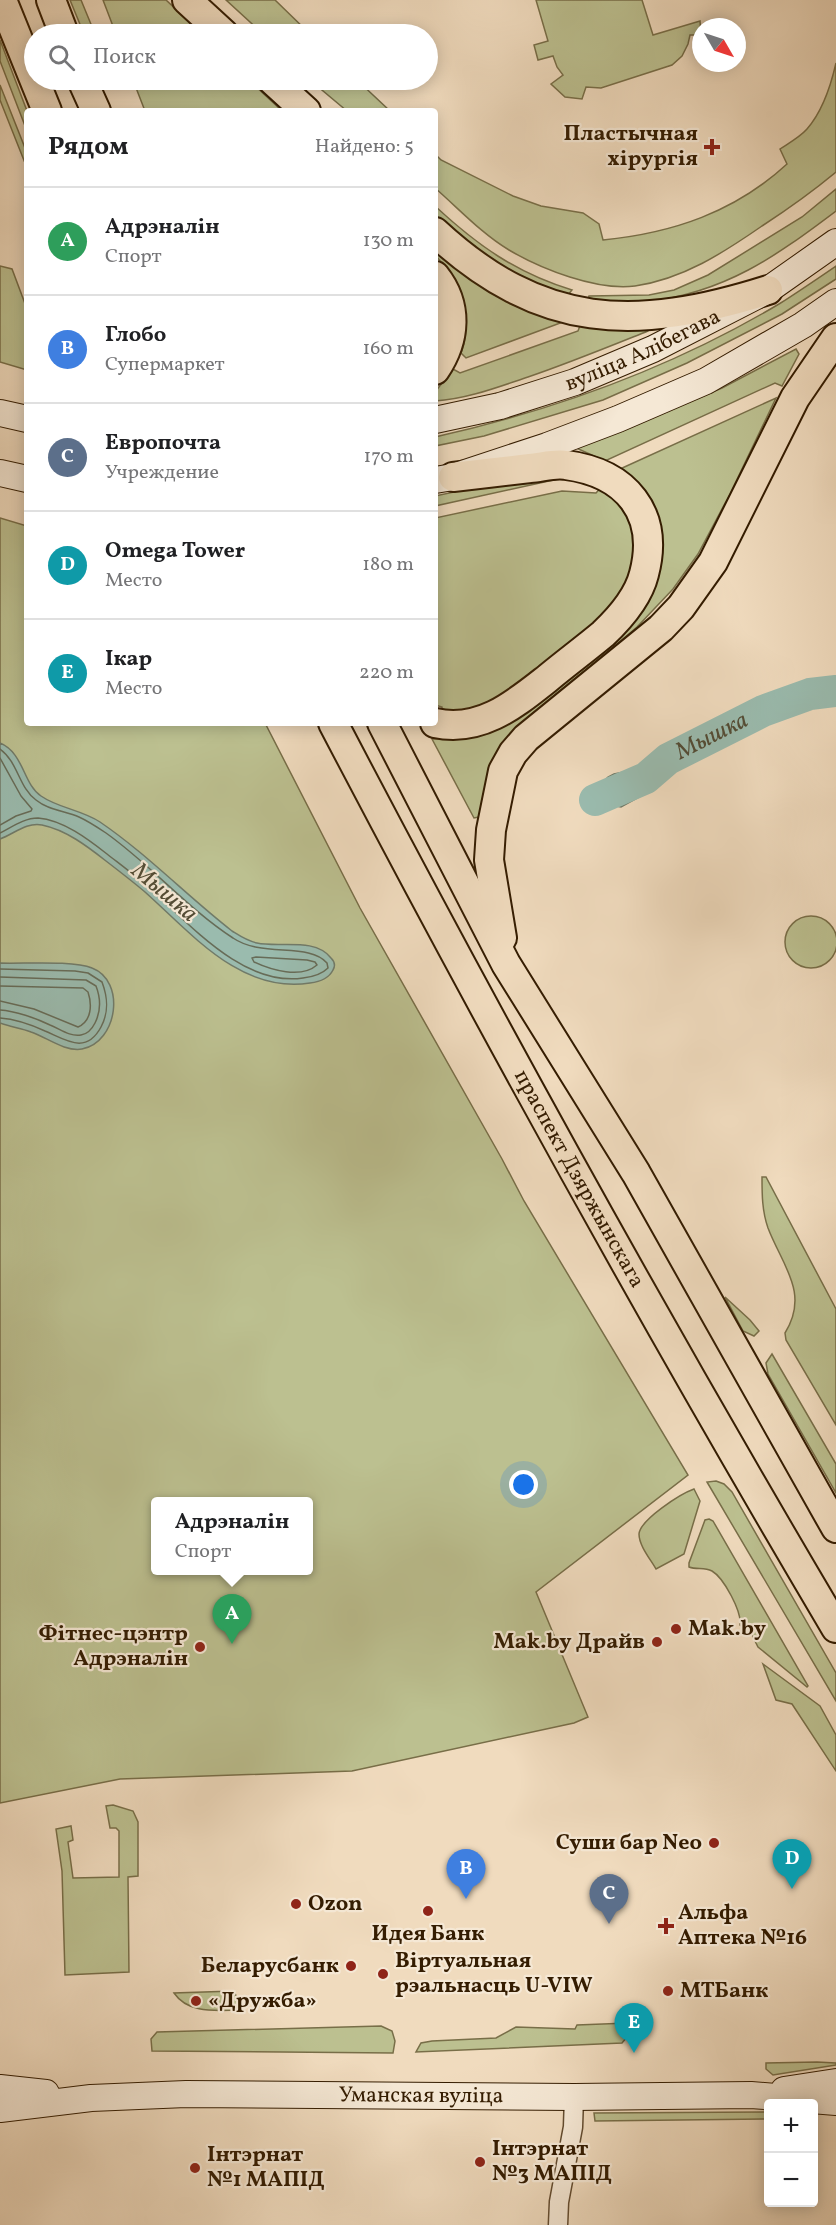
<!DOCTYPE html>
<html lang="ru">
<head>
<meta charset="utf-8">
<style>
	:root { --surface:#fff; --page:#f6f6f6; --text:#202124; --muted:#757577; --line:#e0e0e0; --accent:#8f2418 }
	body { margin:0; font-family:Vollkorn,serif; background:var(--page); color:var(--text) }
	.controls { position:absolute; right:18px; bottom:18px; display:grid; overflow:hidden; border-radius:6px; box-shadow:0 3px 15px #0003 }
	.controls button { width:54px; height:54px; display:grid; place-items:center; padding:0; border:0; border-bottom:2px solid var(--line); background:var(--surface); color:var(--text); font:30px sans-serif }
	.compass { position:absolute; left:692px; top:18px; width:54px; height:54px; border-radius:50%; background:var(--surface); box-shadow:0 3px 15px #0003; rotate:129deg }
	.you { position:absolute; left:524px; top:1485px; width:21px; height:21px; margin:-15px; border:4px solid #fff; border-radius:50%; background:#1a73e8; box-shadow:0 0 0 9px #1a73e833 }
	.badge { display:grid; place-items:center; width:39px; height:39px; border-radius:50%; background:var(--accent); color:#fff; font-size:20px; font-weight:700 }
	.pin { position:absolute; translate:-50% -50px; filter:drop-shadow(0 2px 3px #0008) }
	.pin::after { content:''; position:absolute; top:32px; width:21px; height:18px; background:inherit; clip-path:polygon(0 0,100% 0,50% 100%) }
	.popup { position:absolute; left:151px; top:1497px; width:162px; height:78px; box-sizing:border-box; display:grid; place-content:center; border-radius:6px; background:var(--surface); filter:drop-shadow(0 2px 4px #0005); font-size:20px; white-space:nowrap; color:var(--muted) }
	.popup b { font-size:22px; color:var(--text) }
	.popup::after { content:''; position:absolute; left:50%; top:100%; margin-left:-12px; border:12px solid transparent; border-top-color:var(--surface) }
	.list { margin:0; padding:0; list-style:none }
	h2 { display:flex; justify-content:space-between; align-items:center; height:78px; margin:0; padding:0 24px; font-size:26px }
	h2 small { font-size:20px; font-weight:400; color:var(--muted) }
	.list li { display:grid; grid-template-columns:39px 1fr auto; gap:18px; align-items:center; box-sizing:border-box; height:108px; padding:0 24px; border-top:2px solid var(--line) }
	.list b { display:block; font-size:22px; white-space:nowrap }
	.list p { margin:0; font-size:20px; white-space:nowrap; color:var(--muted) }
	.list em { font-size:20px; font-style:normal; color:var(--muted) }
	.icon { flex:none; width:33px; height:33px; fill:none; stroke:currentColor; stroke-width:2; stroke-linecap:round; stroke-linejoin:round }
	.map { position:relative; flex:none; width:836px; height:2225px; overflow:hidden }
	.search { position:absolute; background:var(--surface); box-shadow:0 3px 15px #0003; left:24px; top:24px; width:414px; height:66px; display:flex; align-items:center; gap:15px; box-sizing:border-box; padding:0 21px; border-radius:33px; color:var(--muted); font-size:22px }
	.panel { position:absolute; background:var(--surface); box-shadow:0 3px 15px #0003; left:24px; top:108px; width:414px; height:618px; border-radius:6px }
	.map>svg:first-child { display:block }
</style>
</head>
<body>
<div class="map">
<svg width="836" height="2225" viewBox="0 0 836 2225">
	<rect width="100%" height="100%" fill="#f0dbbe"/>
	<filter id="stains"><feTurbulence type="fractalNoise" baseFrequency=".00333" numOctaves="4"/><feColorMatrix values="0 0 0 0 .2 0 0 0 0 .09 0 0 0 0 .02 0 0 0 .5 -.17"/></filter>
	<radialGradient id="worn" r=".72"><stop offset=".6" stop-color="#630" stop-opacity="0"/><stop offset="1" stop-color="#630" stop-opacity=".3"/></radialGradient>
	<g fill="#bcc090" stroke="#786e48" stroke-width="1.5" fill-rule="evenodd">
		<polygon points="70,0 81,0 95,34 84,34"/>
		<polygon points="103,0 166,0 202,34 116,34"/>
		<polygon points="226,0 275,0 310,34 263,34"/>
		<polygon points="536,0 642,0 653,35 700,21 701,35 690,35 688,44 682,56 672,65 601,88 586,87 582,99 565,97 551,84 563,75 557,67 553,56 538,60 534,45 548,41"/>
		<polygon points="0,40 27,111 27,131 0,61"/>
		<path d="M836 63V172C812 192 788 209 762 226 723 253 683 279 635 286 597 291 541 269 509 250 482 234 458 208 435 188V154L441 160 513 196 541 206 583 213 599 224 603 240C673 233 735 212 787 164L780 149C789 143 800 137 807 129 822 112 831 85 836 63Z"/>
		<polygon points="133,80 249,80 282,111 145,111"/>
		<polygon points="310,80 357,80 390,111 347,111"/>
		<polygon points="0,85 27,153 27,168 0,100"/>
		<path d="M836 189V211C775 257 726 292 647 302 628 304 607 303 587 303L589 296 649 295 674 290 708 275 802 217Z"/>
		<path d="M435 206C477 245 516 273 572 290L567 296 524 281 456 236 435 216Z"/>
		<path d="M435 248 563 320V322L466 358 461 353C474 321 459 279 435 255Z"/>
		<polygon points="0,266 12,269 27,309 27,370 0,362"/>
		<path d="M836 266V279L782 314 687 363 603 400 484 436 435 446V437C555 410 673 367 779 304 798 292 817 279 836 266Z"/>
		<path d="M581 323H650L648 331C608 347 569 363 528 377 498 387 467 399 435 401V392L453 369 460 373 578 331Z"/>
		<polygon points="796,349 799,354 782,386 775,383 605,461 574,447 644,421 722,388"/>
		<polygon points="776,398 730,494 698,554 673,589 637,627 532,717 479,817 474,818 432,739 460,738 607,644 653,506 641,486 620,469"/>
		<polygon points="558,479 435,506 435,496 501,482"/>
		<polygon points="604,484 632,510 637,566 604,620 488,709 442,712 442,707 435,705 435,518 562,491 596,493"/>
		<path d="M0 518 27 526V723H265L360 908 502 1159 524 1201 688 1475 536 1592 588 1717 574 1723 352 1771 120 1779 0 1803ZM156 1502H308V1570H156Z"/>
		<circle cx="811" cy="942" r="26"/>
		<path d="M762 1177H766L836 1309V1425L786 1340 785 1333C810 1293 782 1265 768 1228 762 1211 762 1194 762 1177Z"/>
		<polygon points="725,1297 750,1320 759,1331 754,1336 743,1331"/>
		<polygon points="772,1354 836,1464 836,1493 768,1374 766,1363"/>
		<polygon points="716,1481 724,1484 732,1492 836,1673 836,1701 707,1482"/>
		<path d="M694 1489 700 1501 684 1554 656 1569C651 1560 639 1546 639 1534 640 1520 680 1494 694 1489Z"/>
		<path d="M709 1519 713 1521 808 1686 807 1687 758 1647 752 1635 740 1625C742 1612 724 1578 712 1571 704 1567 697 1570 689 1567V1563L705 1520Z"/>
		<polygon points="763,1664 820,1706 836,1735 836,1771 792,1704 776,1700"/>
		<polygon points="113,1805 133,1811 138,1822 138,1876 128,1877 129,1972 65,1975 62,1871 56,1829 71,1826 73,1840 68,1842 73,1878 119,1877 119,1831 116,1828 110,1828 106,1806"/>
		<path d="M234 1991 242 2010C218 2010 189 2015 174 1993Z"/>
		<polygon points="628,2023 627,2037 622,2043 416,2052 421,2043 432,2041 496,2038 516,2027 575,2029 577,2025"/>
		<polygon points="381,2026 392,2031 395,2041 393,2053 152,2051 151,2039 157,2032"/>
		<polygon points="817,2062 836,2063 836,2065 773,2075 766,2069 766,2063"/>
		<polygon points="768,2112 768,2119 595,2121 594,2113"/>
	</g>
	<g fill="#9abbae" stroke="#717b69" stroke-width="1.5">
		<path d="M0 743C24 753 23 784 41 796 58 808 82 810 100 822 147 854 187 896 232 931 240 936 247 941 257 943 279 948 315 937 331 958 334 961 336 965 333 970 329 978 319 982 310 983 241 994 192 934 145 892 132 881 119 871 106 861 87 846 66 830 42 825 26 822 14 834 0 839Z"/>
		<polygon points="658,757 666,757 669,762 668,765 653,778 641,796 621,807 607,804 599,807 592,795 600,791 601,784 608,777 614,774 634,770"/>
		<path d="M0 963C22 964 73 960 92 968 126 981 118 1042 82 1049 65 1052 46 1037 31 1032 21 1028 10 1027 0 1023Z"/>
	</g>
	<g fill="none" stroke-linecap="round" stroke-linejoin="round">
		<g stroke="#676c58" stroke-width="1.5">
			<path d="M0 749C18 762 19 788 36 800 48 810 65 811 79 817 88 821 97 827 106 833 151 865 187 908 233 938 262 958 309 942 327 963L328 968C321 975 312 977 303 978 243 987 190 924 149 888 136 876 121 865 107 854 88 839 63 820 38 818 24 818 12 827 0 833"/>
			<polyline points="0,758 21,796 32,809 31,811 16,816 0,825"/>
			<path d="M644 772 648 775C642 789 633 799 617 801L605 796 606 787 616 779 636 776Z"/>
			<path d="M256 957 307 960 315 962 317 965C301 979 271 970 254 962L252 958Z"/>
			<path d="M0 969 75 971 88 973 102 982C108 998 109 1012 101 1027 86 1055 66 1040 45 1031 32 1025 14 1019 0 1018"/>
			<path d="M0 977 86 980 96 986C101 999 101 1011 95 1023 92 1029 88 1034 81 1035 70 1037 60 1029 50 1025 36 1018 15 1011 0 1010"/>
			<path d="M0 986 83 988 88 992C92 1004 92 1021 78 1027L34 1009 0 1001"/>
		</g>
		<path stroke="#9abbae" stroke-width="32" id="s1" d="M595 800 646 778 668 759 763 711 810 694 836 691"/>
		<defs>
			<polyline id="street" points="558,2225 559,2202 573,2127 574,2097"/>
			<g id="secondary">
				<polyline points="0,413 27,419"/>
				<path id="s2" d="M435 420 500 406 575 382 653 349 768 290 836 242"/>
				<polyline points="0,473 27,479"/>
				<polyline points="435,480 453,477 547,446 618,419 706,381 803,325 836,302"/>
				<polyline points="0,2088 46,2093"/>
				<polyline points="784,2090 836,2082"/>
				<path id="s3" d="M0 2109 91 2098 186 2094 574 2097 751 2095 836 2102"/>
			</g>
			<g id="primary">
				<polyline points="2,0 47,111"/>
				<polyline points="51,0 64,34"/>
				<polyline points="187,0 224,34"/>
				<polyline points="82,80 96,111"/>
				<polyline points="272,80 306,111"/>
				<path d="M435 232C541 330 635 332 768 290"/>
				<path d="M435 276C458 305 456 339 435 370"/>
				<path id="s4" d="M333 723C493 1029 660 1331 836 1628"/>
				<polyline points="382,723 506,964 636,1173 836,1528"/>
				<path d="M435 723C481 733 515 704 548 678 566 663 585 649 603 634 620 618 638 598 644 574 660 513 626 473 566 465 555 463 542 467 530 468 504 471 479 474 453 477"/>
				<polyline points="502,938 489,860 491,830 503,771 513,753 526,738 661,628 681,607 713,562 795,398 836,338"/>
			</g>
		</defs>
		<use href="#street" stroke="#634c30" stroke-width="21"/>
		<use href="#secondary" stroke="#341c01" stroke-width="28"/>
		<use href="#primary" stroke="#341c01" stroke-width="32"/>
		<use href="#street" stroke="#f5e8d5" stroke-width="18"/>
		<use href="#secondary" stroke="#f5e8d5" stroke-width="26"/>
		<use href="#primary" stroke="#f0dbbe" stroke-width="28"/>
	</g>
	<g fill="#8f2418" stroke="#f5e8d5" stroke-width="2">
		<path d="M709 138h6v6h6v6h-6v6h-6v-6h-6v-6h6z"/>
		<circle cx="676" cy="1629" r="6"/>
		<circle cx="657" cy="1642" r="6"/>
		<circle cx="200" cy="1647" r="6"/>
		<circle cx="714" cy="1843" r="6"/>
		<circle cx="296" cy="1904" r="6"/>
		<circle cx="428" cy="1911" r="6"/>
		<path d="M663 1917h6v6h6v6h-6v6h-6v-6h-6v-6h6z"/>
		<circle cx="351" cy="1966" r="6"/>
		<circle cx="383" cy="1974" r="6"/>
		<circle cx="668" cy="1991" r="6"/>
		<circle cx="196" cy="2001" r="6"/>
		<circle cx="480" cy="2162" r="6"/>
		<circle cx="195" cy="2168" r="6"/>
	</g>
	<g text-anchor="middle" dominant-baseline="central" stroke-width="4.5" stroke-linejoin="round" paint-order="stroke">
		<g font-size="22" font-weight="bold" fill="#341c01" stroke="#f5e8d5" text-anchor="start">
			<text x="698" y="134" text-anchor="end">Пластычная<tspan x="698" dy="25">хірургія</tspan></text>
			<text x="688" y="1629">Mak.by</text>
			<text x="188" y="1634" text-anchor="end">Фітнес-цэнтр<tspan x="188" dy="25">Адрэналін</tspan></text>
			<text x="645" y="1642" text-anchor="end">Маk.by Драйв</text>
			<text x="702" y="1843" text-anchor="end">Суши бар Neo</text>
			<text x="308" y="1904">Ozon</text>
			<text x="678" y="1913">Альфа<tspan x="678" dy="25">Аптека №16</tspan></text>
			<text x="428" y="1934" text-anchor="middle">Идея Банк</text>
			<text x="395" y="1961">Віртуальная<tspan x="395" dy="25">рэальнасць U-VIW</tspan></text>
			<text x="339" y="1966" text-anchor="end">Беларусбанк</text>
			<text x="680" y="1991">МТБанк</text>
			<text x="208" y="2001">«Дружба»</text>
			<text x="492" y="2149">Інтэрнат<tspan x="492" dy="25">№3 МАПІД</tspan></text>
			<text x="207" y="2155">Інтэрнат<tspan x="207" dy="25">№1 МАПІД</tspan></text>
		</g>
		<g font-size="22" fill="#341c01" stroke="#f5e8d5">
			<text stroke="none"><textPath href="#s2" startOffset="220">вуліца Алібегава</textPath></text>
			<text stroke="none"><textPath href="#s4" startOffset="518">праспект Дзяржынскага</textPath></text>
			<text stroke="none"><textPath href="#s3" startOffset="422">Уманская вуліца</textPath></text>
		</g>
		<g font-size="24" font-style="italic" fill="#534c35" stroke="#f5e8d5">
			<text stroke="none"><textPath href="#s1" startOffset="134">Мышка</textPath></text>
			<text transform="translate(164 893) rotate(40)">Мышка</text>
		</g>
	</g>
	<rect width="100%" height="100%" filter="url(#stains)"/>
	<rect width="100%" height="100%" fill="url(#worn)"/>
</svg>
<div class="controls">
<button>+</button>
<button>−</button>
</div>
<svg class="compass" viewBox="-18 -18 36 36"><path d="M0-13l5 13h-10z" fill="#e53935"/><path d="M0 13l5-13h-10z" fill="#757577"/></svg>
<div class="you"></div>
<div class="pin badge" style="left:232px;top:1644px;background:#2e9e5b">A</div>
<div class="popup"><b>Адрэналін</b>Спорт</div>
<div class="pin badge" style="left:466px;top:1899px;background:#3f7fe0">B</div>
<div class="pin badge" style="left:609px;top:1924px;background:#5c6f8a">C</div>
<div class="pin badge" style="left:792px;top:1889px;background:#0f9aa8">D</div>
<div class="pin badge" style="left:634px;top:2053px;background:#0f9aa8">E</div>
<div class="search"><svg class="icon" aria-label="search" viewBox="0 0 24 24"><circle cx="10" cy="10" r="6"/><path d="M15 15l6 6"/></svg>Поиск</div>
<section class="panel">
<h2>Рядом<small>Найдено: 5</small></h2>
<ul class="list">
<li><span class="badge" style="background:#2e9e5b">A</span><div><b>Адрэналін</b><p>Спорт</p></div><em>130 m</em></li>
<li><span class="badge" style="background:#3f7fe0">B</span><div><b>Глобо</b><p>Супермаркет</p></div><em>160 m</em></li>
<li><span class="badge" style="background:#5c6f8a">C</span><div><b>Европочта</b><p>Учреждение</p></div><em>170 m</em></li>
<li><span class="badge" style="background:#0f9aa8">D</span><div><b>Omega Tower</b><p>Место</p></div><em>180 m</em></li>
<li><span class="badge" style="background:#0f9aa8">E</span><div><b>Ікар</b><p>Место</p></div><em>220 m</em></li>
</ul>
</section>
</div>
</body>
</html>
